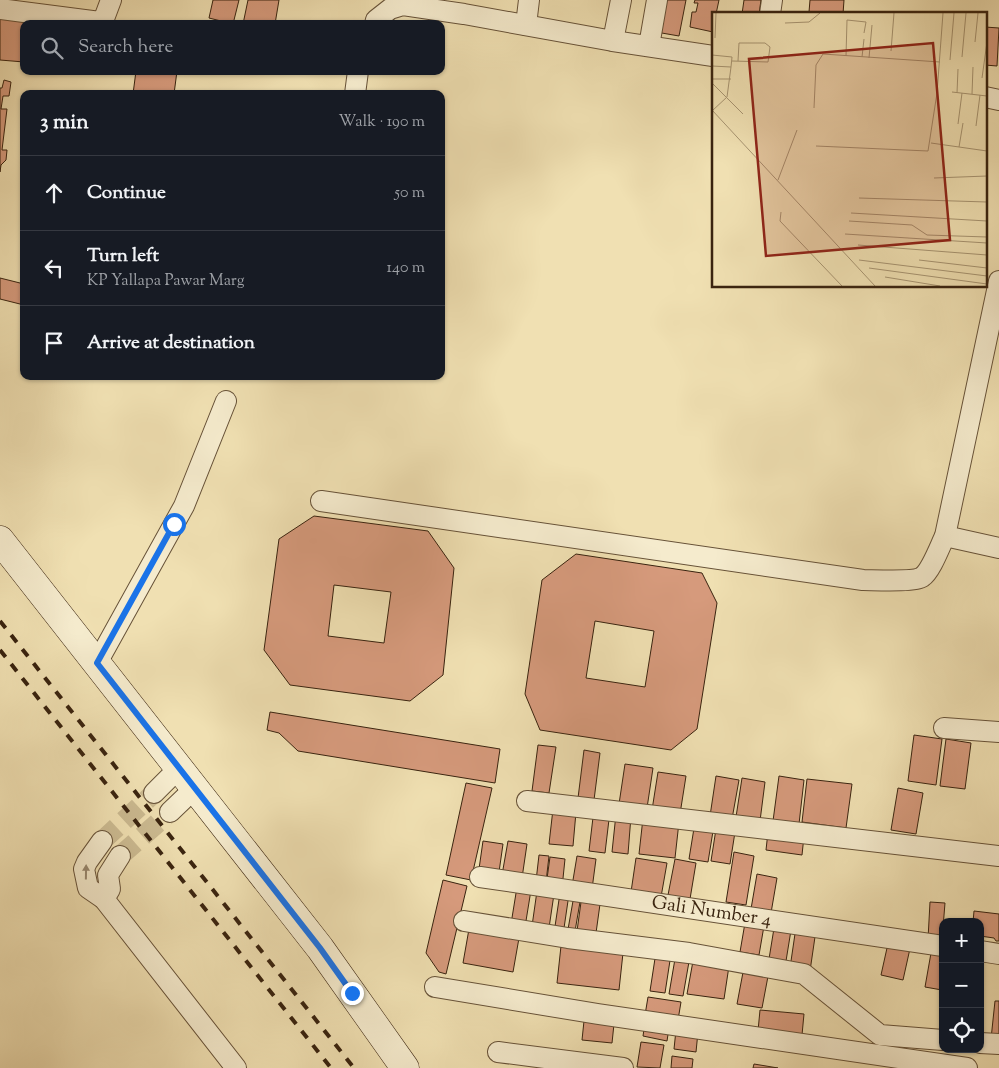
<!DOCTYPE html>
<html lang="en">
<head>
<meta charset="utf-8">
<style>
	:root { --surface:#171b24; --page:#242831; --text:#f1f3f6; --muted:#9ea1a6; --line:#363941 }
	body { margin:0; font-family:"Sorts Mill Goudy",serif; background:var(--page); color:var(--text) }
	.controls { position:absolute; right:15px; bottom:15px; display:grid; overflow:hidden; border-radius:10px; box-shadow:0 1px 4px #0004 }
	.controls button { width:45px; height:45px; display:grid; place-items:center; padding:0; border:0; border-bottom:1px solid var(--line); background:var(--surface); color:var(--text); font:25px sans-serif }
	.stop { position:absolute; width:15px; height:15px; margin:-11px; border:4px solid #1a73e8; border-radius:50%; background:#fff }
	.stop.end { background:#1a73e8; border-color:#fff; box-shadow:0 1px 5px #0008 }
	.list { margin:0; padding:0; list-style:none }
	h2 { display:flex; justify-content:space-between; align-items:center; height:65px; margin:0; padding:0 20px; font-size:21px }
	h2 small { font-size:16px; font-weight:400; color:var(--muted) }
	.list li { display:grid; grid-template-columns:32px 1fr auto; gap:15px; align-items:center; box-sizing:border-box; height:75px; padding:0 20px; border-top:1px solid var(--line) }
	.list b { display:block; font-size:19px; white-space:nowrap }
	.list p { margin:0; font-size:16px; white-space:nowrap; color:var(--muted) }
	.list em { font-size:16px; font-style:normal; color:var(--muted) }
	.icon { flex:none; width:28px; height:28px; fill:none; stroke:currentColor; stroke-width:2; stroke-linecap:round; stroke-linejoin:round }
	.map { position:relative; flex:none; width:999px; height:1068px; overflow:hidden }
	.search { position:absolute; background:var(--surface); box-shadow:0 1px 4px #0004; left:20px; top:20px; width:425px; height:55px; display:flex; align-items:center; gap:12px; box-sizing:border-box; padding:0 18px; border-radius:10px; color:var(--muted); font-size:19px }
	.panel { position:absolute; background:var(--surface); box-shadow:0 1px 4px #0004; left:20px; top:90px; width:425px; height:290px; border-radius:10px }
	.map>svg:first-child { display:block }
</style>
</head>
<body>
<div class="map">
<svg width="999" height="1068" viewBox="0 0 999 1068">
	<rect width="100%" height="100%" fill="#f0e0b2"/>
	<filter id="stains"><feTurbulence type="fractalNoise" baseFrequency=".004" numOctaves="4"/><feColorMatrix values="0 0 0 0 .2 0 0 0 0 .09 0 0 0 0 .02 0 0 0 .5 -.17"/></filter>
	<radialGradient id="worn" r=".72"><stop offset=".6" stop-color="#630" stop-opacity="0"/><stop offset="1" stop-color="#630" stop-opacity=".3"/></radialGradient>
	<g fill="#d69a7c" stroke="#39230f" fill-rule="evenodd">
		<polygon points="213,0 239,0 233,24 209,18"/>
		<polygon points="248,0 279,0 275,24 243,24"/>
		<polygon points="662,0 686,0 679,36 656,32"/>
		<polygon points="695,0 719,0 716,14 713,14 713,32 690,27 692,12 696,12 698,3 694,3"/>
		<polygon points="744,0 761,0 759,14 742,14"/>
		<polygon points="810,0 844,0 843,14 809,12"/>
		<polygon points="0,18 48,24 24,24 24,62 0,60"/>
		<polygon points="985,27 999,28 997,66 985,65"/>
		<polygon points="136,71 177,71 174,94 133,94"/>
		<polygon points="4,80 11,82 9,96 3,96 1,109 7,109 2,150 7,150 6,160 1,165 0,172 0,88 2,88"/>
		<polygon points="0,278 24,284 24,305 0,299"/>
		<path d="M314 516 428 531 454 568 443 675 410 701 290 685 264 650 279 539ZM334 585 391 592 384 643 328 636Z"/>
		<path d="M576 554 702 573 717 603 697 729 671 750 540 730 525 694 542 580ZM595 621 654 631 645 687 586 678Z"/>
		<polygon points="270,712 500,749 495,783 298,751 279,733 267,730"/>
		<polygon points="914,735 942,739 936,785 908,781"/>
		<polygon points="946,739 971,743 965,789 940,786"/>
		<polygon points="538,745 556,747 549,793 532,791"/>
		<polygon points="584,750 600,753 594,800 578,798"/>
		<polygon points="625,764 653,768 647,808 619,804"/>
		<polygon points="658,772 686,776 680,814 652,810"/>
		<polygon points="716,776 739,780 732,819 710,816"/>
		<polygon points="779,776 804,780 799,824 773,821"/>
		<polygon points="742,778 765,782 760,821 736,817"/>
		<polygon points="807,779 852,784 846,828 802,822"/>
		<polygon points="466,783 492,788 471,880 446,875"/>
		<polygon points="898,788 923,793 916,834 891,830"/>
		<polygon points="553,809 576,812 573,846 549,844"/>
		<polygon points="594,809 610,811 605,853 589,851"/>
		<polygon points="616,814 631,816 628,854 612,852"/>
		<polygon points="643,818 679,822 675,858 639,854"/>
		<polygon points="695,822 714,825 708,862 689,859"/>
		<polygon points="716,829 735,832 730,864 711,861"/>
		<polygon points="768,832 804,836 802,855 766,850"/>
		<polygon points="483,841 503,844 498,879 478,876"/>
		<polygon points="508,841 527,844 522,878 502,875"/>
		<polygon points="734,852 754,856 746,905 726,902"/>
		<polygon points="539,855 549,856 546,882 536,881"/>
		<polygon points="577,856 596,859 592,889 572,886"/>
		<polygon points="550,857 565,859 562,888 546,886"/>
		<polygon points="636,858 667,863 661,897 631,892"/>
		<polygon points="675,859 696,863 690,899 668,895"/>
		<polygon points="757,874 777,878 771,913 751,909"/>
		<polygon points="443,880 467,886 446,974 439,972 426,953"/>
		<polygon points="517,887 531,890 525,927 511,924"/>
		<polygon points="537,891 554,894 549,928 532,926"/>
		<polygon points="560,893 569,894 563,935 554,933"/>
		<polygon points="582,895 601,897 596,933 577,931"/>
		<polygon points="573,901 580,902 574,937 567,935"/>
		<polygon points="930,902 945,903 942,940 928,939"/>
		<polygon points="974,911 999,914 999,941 996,941 994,938 980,936 980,922 973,922"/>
		<polygon points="746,917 765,920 759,955 740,952"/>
		<polygon points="775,922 792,924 786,961 769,959"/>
		<polygon points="796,927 816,930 810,971 790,968"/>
		<polygon points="469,929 519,938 513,972 463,963"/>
		<polygon points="889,939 911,944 903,980 881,975"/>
		<polygon points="561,946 623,953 619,990 557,983"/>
		<polygon points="656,952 671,954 665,993 650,991"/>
		<polygon points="676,953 690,956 683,996 669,994"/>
		<polygon points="931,953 943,955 942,990 925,987"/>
		<polygon points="693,961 729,966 724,999 687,994"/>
		<polygon points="744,967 769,971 762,1008 737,1004"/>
		<polygon points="648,997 681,1002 678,1020 645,1015"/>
		<polygon points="995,1001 999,1001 999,1040 991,1039"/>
		<polygon points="760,1010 804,1014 802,1035 758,1031"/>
		<polygon points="584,1021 614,1024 612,1043 582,1040"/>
		<polygon points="645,1023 669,1028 667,1041 643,1036"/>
		<polygon points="676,1030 698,1032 696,1052 674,1049"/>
		<polygon points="641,1042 664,1045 660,1068 637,1067"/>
		<polygon points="672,1056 693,1059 692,1068 671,1068"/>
		<polygon points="754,1064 778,1068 753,1068"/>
	</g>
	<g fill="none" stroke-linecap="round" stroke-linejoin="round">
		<g stroke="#cbba91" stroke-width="20" stroke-dasharray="20 10" stroke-linecap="butt">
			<polyline points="102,841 154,793"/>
			<polyline points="120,856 170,812"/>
		</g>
		<defs>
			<g id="street">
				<polyline points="0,9 100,22 105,16 111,0"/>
				<polyline points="770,14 772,0"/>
				<polyline points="375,24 376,20 390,9 403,5 464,14 613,41 713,56"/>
				<polyline points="526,25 529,0"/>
				<polyline points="613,41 621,0"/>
				<polyline points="649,46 657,0"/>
				<polyline points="355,94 358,71"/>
				<polyline points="985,97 999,100"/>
				<path d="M321 501 863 580C874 580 915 582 922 577 931 571 940 546 945 536L999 281"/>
				<polyline points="945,536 999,548"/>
				<polyline points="97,663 184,506 226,401"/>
				<polyline points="944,728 999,732"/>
				<polyline points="154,793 178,769"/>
				<polyline points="527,801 999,856"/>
				<polyline points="170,812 194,789"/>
				<polyline points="102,841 87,862 84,869 88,888 104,899 236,1068"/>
				<path id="s1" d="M480 877 943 946"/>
				<polyline points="104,899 110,889 108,875 120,856"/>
				<polyline points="464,921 568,938 689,953 804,974 880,1035 943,1040"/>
				<polyline points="980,951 999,954"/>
				<polyline points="435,987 598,1014 967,1068"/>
				<polyline points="980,1043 999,1044"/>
				<polyline points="498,1052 623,1068"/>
			</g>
			<polyline id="secondary" points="0,540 320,948 405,1068"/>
		</defs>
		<use href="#street" stroke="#675238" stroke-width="22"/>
		<use href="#secondary" stroke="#39230f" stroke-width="29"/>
		<use href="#street" stroke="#f5ebcd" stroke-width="20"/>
		<use href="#secondary" stroke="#f5ebcd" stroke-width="28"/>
		<g stroke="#39230f" stroke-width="4" stroke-dasharray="9 9" stroke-linecap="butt">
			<polyline points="0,621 354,1068"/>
			<polyline points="0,650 331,1068"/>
		</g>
	</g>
	<defs><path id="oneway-solid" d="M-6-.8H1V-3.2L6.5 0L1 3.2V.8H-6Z" transform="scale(1.25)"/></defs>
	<use fill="#97876e" href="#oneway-solid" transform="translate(86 872) rotate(-89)"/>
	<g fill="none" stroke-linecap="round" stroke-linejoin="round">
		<polyline stroke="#1a73e8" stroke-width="6" points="174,524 97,663 320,948 352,993"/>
	</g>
	<g text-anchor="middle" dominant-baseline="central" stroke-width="5" stroke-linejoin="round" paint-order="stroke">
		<g font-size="19" fill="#39230f" stroke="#f5ebcd">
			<text stroke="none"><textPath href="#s1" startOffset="234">Gali Number 4</textPath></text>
		</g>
	</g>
	<g transform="translate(712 12)">
		<rect width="275" height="275" fill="#f0e0b2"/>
		<path fill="none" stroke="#a79471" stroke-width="1" d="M73 11 97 10 108 1M3 26 4 1M263 30 266 1M179 39 182 1M0 43 20 45 19 55 0 54M134 44 135 8 154 10 152 21M150 45 152 27M250 45 254 1M157 46 160 13M238 48 242 1M20 49 56 50 58 35 53 31H27L26 49M270 66 275 30M0 67H19M0 71 31 102M240 80 275 84M245 81 246 57M260 82 261 55M102 96 104 53 111 42 228 50M0 98 163 274M0 99 15 85 19 55M246 112 250 81M264 114 268 83M219 131 275 139M104 134 216 139 225 81 231 1M247 135 251 111M222 166 275 164M66 168 85 118M147 186 275 190M69 200 68 209 130 274M139 201 275 209M137 209 200 213 215 223 275 225M133 222 275 231M146 233 275 243M147 248 275 264M207 248 275 256M157 256 275 272M173 265 228 274"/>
		<path fill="#8f2418" fill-opacity="0.15" stroke="#8f2418" stroke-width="2.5" d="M221 31 238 228 54 244 37 47Z"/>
		<rect width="275" height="275" fill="none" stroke="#39230f" stroke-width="2.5"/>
	</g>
	<rect width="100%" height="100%" filter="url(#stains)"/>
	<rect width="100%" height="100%" fill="url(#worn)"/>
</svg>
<div class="controls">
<button>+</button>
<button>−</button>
<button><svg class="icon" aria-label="locate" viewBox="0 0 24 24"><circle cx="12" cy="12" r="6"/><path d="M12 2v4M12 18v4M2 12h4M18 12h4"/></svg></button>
</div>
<div class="stop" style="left:174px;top:524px"></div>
<div class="stop end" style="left:352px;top:993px"></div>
<div class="search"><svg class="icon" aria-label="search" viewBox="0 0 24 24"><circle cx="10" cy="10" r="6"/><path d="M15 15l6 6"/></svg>Search here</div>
<section class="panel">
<h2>3 min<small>Walk · 190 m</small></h2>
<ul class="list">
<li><svg class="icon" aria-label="ahead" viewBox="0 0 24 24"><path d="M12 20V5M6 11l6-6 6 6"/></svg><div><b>Continue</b></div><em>50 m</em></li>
<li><svg class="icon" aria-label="left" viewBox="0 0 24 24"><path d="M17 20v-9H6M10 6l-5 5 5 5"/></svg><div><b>Turn left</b><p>KP Yallapa Pawar Marg</p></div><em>140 m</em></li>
<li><svg class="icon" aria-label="arrive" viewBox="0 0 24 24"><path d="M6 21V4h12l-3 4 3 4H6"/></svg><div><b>Arrive at destination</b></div></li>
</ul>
</section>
</div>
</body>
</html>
